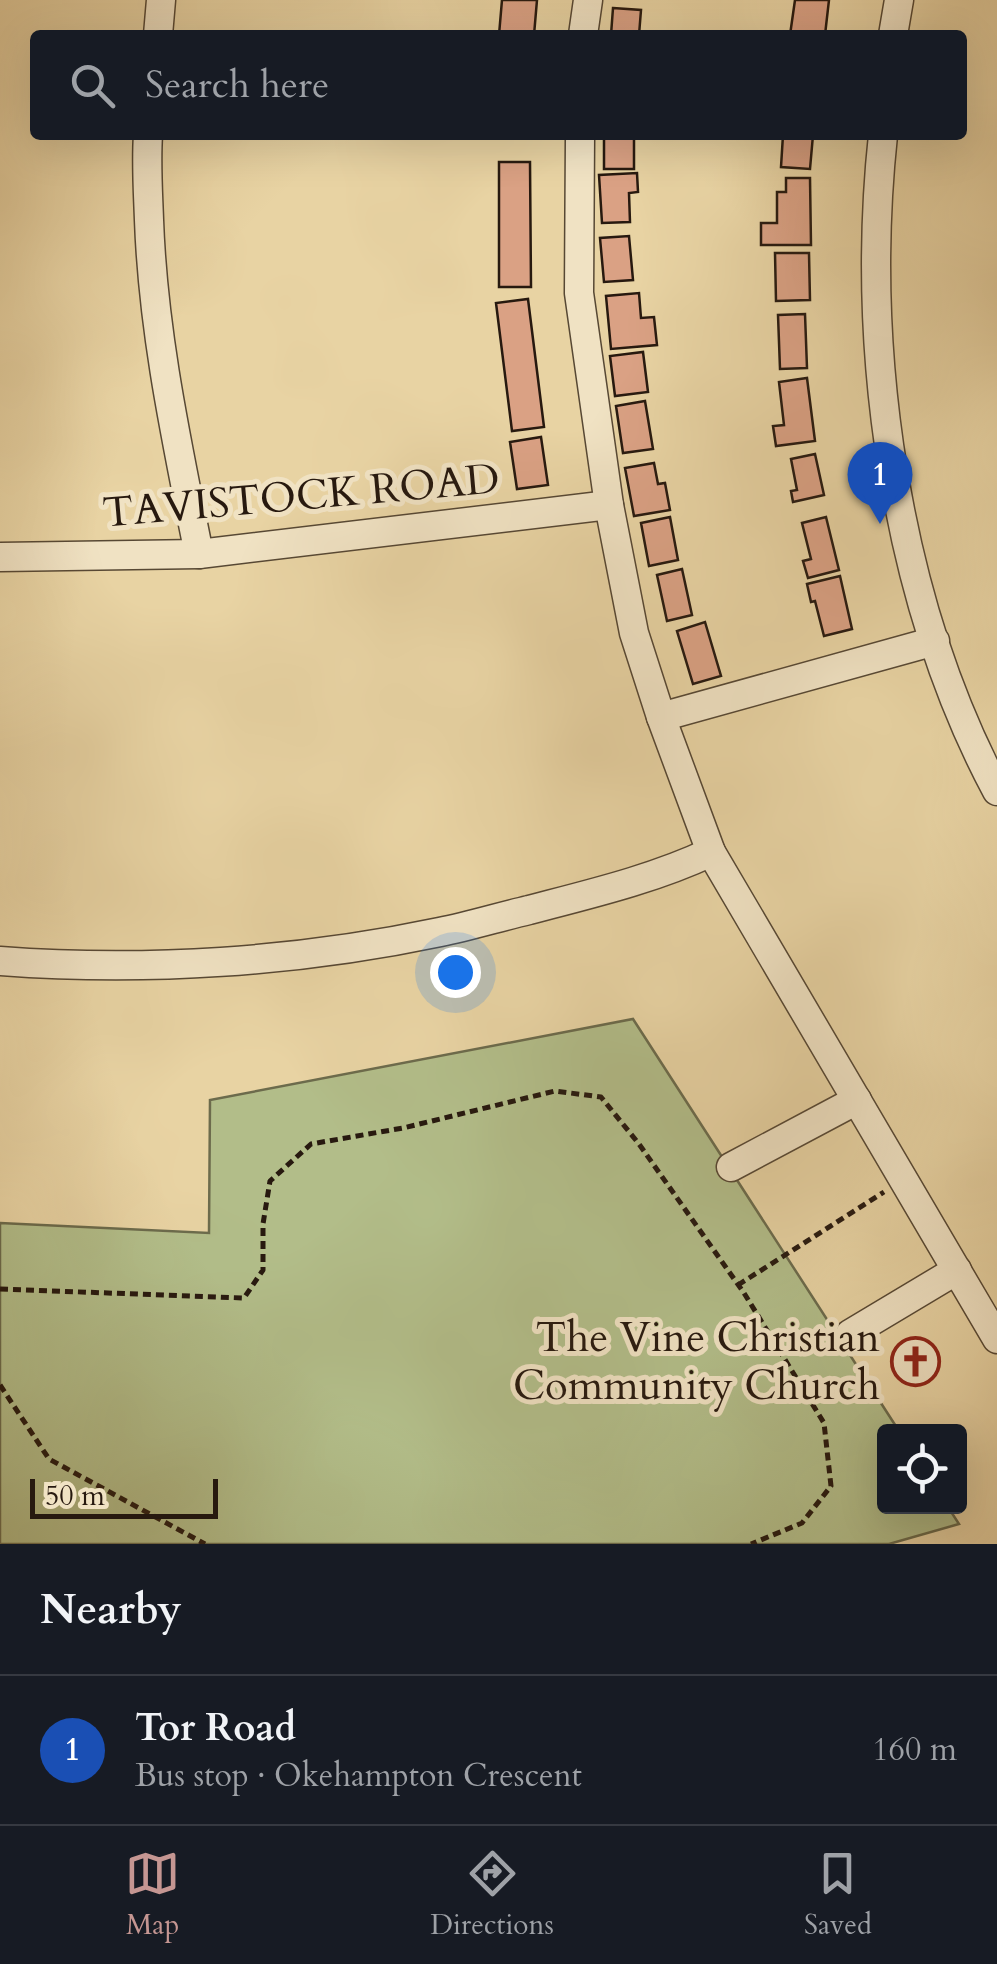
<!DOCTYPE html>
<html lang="en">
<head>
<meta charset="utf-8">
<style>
	:root { --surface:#171b24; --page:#20242c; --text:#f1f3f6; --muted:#9ea1a6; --line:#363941; --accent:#c59692 }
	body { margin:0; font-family:Cardo,serif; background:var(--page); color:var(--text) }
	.controls { position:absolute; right:30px; bottom:30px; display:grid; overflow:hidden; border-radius:10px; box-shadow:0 10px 40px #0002 }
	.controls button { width:90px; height:90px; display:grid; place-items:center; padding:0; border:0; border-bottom:2px solid var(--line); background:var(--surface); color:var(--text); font:50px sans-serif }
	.scale { position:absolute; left:30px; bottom:25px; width:188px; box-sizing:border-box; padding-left:10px; border:5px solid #27190f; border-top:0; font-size:28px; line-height:35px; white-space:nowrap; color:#27190f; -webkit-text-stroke:8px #f0e2c3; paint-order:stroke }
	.you { position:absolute; left:455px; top:972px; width:35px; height:35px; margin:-25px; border:8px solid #fff; border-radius:50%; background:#1a73e8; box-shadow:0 0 0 15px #1a73e833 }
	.badge { display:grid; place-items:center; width:65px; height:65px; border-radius:50%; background:var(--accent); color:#fff; font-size:32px; font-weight:700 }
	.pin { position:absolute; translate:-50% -82px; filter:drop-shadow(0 2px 5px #0008) }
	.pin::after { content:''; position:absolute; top:52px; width:35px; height:30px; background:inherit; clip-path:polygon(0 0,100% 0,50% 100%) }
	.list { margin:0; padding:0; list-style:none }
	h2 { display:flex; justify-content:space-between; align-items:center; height:130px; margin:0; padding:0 40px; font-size:42px }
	h2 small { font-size:32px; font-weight:400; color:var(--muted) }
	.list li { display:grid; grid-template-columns:65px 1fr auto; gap:30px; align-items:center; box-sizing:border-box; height:150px; padding:0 40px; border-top:2px solid var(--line) }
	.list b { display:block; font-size:38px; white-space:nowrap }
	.list p { margin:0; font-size:32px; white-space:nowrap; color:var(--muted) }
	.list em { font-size:32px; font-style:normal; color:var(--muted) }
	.icon { flex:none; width:55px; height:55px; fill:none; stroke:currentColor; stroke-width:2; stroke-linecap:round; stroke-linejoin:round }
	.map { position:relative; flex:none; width:997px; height:1544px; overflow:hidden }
	.search { position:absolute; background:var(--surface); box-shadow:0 10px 40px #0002; left:30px; right:30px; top:30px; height:110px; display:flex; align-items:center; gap:25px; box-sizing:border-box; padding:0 35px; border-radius:10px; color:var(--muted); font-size:38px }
	.sheet { height:280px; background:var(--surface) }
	nav { display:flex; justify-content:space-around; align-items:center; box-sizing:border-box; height:140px; border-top:2px solid var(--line); background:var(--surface); font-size:28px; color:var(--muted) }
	nav a { display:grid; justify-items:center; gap:5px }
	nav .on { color:var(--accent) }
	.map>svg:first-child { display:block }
</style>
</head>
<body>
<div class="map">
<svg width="997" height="1544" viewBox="0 0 997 1544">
	<rect width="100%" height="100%" fill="#e8d3a3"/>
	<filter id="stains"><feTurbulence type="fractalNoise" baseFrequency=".002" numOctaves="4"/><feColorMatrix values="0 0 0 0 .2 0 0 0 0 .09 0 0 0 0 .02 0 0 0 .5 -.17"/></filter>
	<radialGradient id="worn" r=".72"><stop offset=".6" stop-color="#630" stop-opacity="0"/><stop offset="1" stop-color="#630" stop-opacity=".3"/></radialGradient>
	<polygon fill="#b2bd89" stroke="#6c6b4c" stroke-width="2.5" points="633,1019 899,1431 884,1432 884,1506 948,1507 959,1524 889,1544 0,1544 0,1223 209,1233 210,1100"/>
	<g fill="#daa184" stroke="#27190f" stroke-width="2.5">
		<polygon points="502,0 537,0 534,35 499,35"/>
		<polygon points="795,0 829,0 825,35 790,35"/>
		<polygon points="613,8 641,10 639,35 611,35"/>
		<polygon points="604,135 649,135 649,138 634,138 634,169 604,169"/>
		<polygon points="783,135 813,135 810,169 781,167"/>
		<polygon points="499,162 530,162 531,287 499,287"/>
		<polygon points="637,173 638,192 629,193 630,222 602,223 599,175"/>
		<polygon points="786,178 810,178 811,245 761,245 761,223 777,223 777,192 786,192"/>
		<polygon points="629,236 633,280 604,282 600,238"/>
		<polygon points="775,253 809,253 810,300 776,301"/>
		<polygon points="639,293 641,318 654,317 657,345 611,349 606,296"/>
		<polygon points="528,299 544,427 512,431 496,303"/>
		<polygon points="805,314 807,368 780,369 778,315"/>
		<polygon points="643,352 648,392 615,396 610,356"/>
		<polygon points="807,378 815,441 776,446 773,426 784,425 779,382"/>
		<polygon points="645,401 653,449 623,453 616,406"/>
		<polygon points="541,437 548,485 517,489 510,442"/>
		<polygon points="815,454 824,495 793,502 791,491 797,490 791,459"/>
		<polygon points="654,463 658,484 665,483 670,510 634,516 625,468"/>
		<polygon points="670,517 678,560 649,566 641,523"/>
		<polygon points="826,517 839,570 808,578 803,561 811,559 802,523"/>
		<polygon points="682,569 692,615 667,621 657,575"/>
		<polygon points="840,576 852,629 824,636 815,601 811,602 807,584"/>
		<polygon points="705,622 721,676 693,684 677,631"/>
	</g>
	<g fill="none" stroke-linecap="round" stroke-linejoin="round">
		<defs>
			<g id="minor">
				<polyline points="158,35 161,0"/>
				<polyline points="583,35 588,0"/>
				<polyline points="893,35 899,0"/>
				<path d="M148 135C146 163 148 191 149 220 153 333 177 443 199 554"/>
				<polyline points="580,135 579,293 609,505 634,633 661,717 711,852 997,1339"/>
				<path d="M883 135C860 349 895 600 997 791"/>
				<polyline points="0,557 199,554 609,505"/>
				<polyline points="661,717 935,641"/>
				<path d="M0 961C145 972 298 962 440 932 470 926 499 917 529 910 590 894 654 879 711 852"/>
				<polyline points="731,1167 857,1100"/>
				<polyline points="850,1334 957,1270"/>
			</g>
		</defs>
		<use href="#minor" stroke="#574834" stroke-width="31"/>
		<g stroke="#27190f" stroke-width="5" stroke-dasharray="8 5" stroke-linecap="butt">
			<polyline points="738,1285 884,1192"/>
			<polyline points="0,1289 244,1298 263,1270 263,1224 270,1181 311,1144 403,1128 555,1091 601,1097 639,1144 744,1293 824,1423 831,1486 802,1523 751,1544"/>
			<polyline points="0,1385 49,1459 205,1544"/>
		</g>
		<use href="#minor" stroke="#f0e2c3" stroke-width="28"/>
	</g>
	<defs>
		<symbol id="church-ring" viewBox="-11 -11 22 22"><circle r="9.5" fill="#f0e2c3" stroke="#8f2418" stroke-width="1.5"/><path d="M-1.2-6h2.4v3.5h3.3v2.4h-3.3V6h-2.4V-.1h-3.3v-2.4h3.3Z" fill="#8f2418"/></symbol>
	</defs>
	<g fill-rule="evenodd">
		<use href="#church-ring" x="888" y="1334" width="55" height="55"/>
	</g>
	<g text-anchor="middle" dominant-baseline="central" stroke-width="10" stroke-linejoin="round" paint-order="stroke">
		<g font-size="42" fill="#27190f" stroke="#f0e2c3">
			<text transform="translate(301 496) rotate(-5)">TAVISTOCK ROAD</text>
		</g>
		<g font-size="42" fill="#27190f" stroke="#f0e2c3" text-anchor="end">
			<text x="880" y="1337">The Vine Christian<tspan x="880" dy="48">Community Church</tspan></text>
		</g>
	</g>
	<rect width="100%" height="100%" filter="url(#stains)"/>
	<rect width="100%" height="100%" fill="url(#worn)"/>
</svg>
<div class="controls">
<button><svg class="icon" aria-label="locate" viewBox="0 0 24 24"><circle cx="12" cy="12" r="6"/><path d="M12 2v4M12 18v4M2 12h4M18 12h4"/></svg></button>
</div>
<div class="scale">50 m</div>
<div class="you"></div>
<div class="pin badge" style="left:880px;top:524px;background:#1a4fb4">1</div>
<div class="search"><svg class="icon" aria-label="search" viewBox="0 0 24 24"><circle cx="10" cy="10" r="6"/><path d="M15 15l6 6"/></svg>Search here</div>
</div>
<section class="sheet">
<h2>Nearby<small></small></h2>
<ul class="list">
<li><span class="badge" style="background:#1a4fb4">1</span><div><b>Tor Road</b><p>Bus stop · Okehampton Crescent</p></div><em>160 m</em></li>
</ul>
</section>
<nav>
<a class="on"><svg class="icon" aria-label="map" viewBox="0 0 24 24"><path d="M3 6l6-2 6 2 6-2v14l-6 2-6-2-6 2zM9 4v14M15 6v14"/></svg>Map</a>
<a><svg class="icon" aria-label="directions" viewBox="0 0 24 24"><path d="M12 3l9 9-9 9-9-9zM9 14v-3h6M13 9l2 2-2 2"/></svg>Directions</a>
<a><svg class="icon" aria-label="saved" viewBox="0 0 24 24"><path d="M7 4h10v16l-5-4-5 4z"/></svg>Saved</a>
</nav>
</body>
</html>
